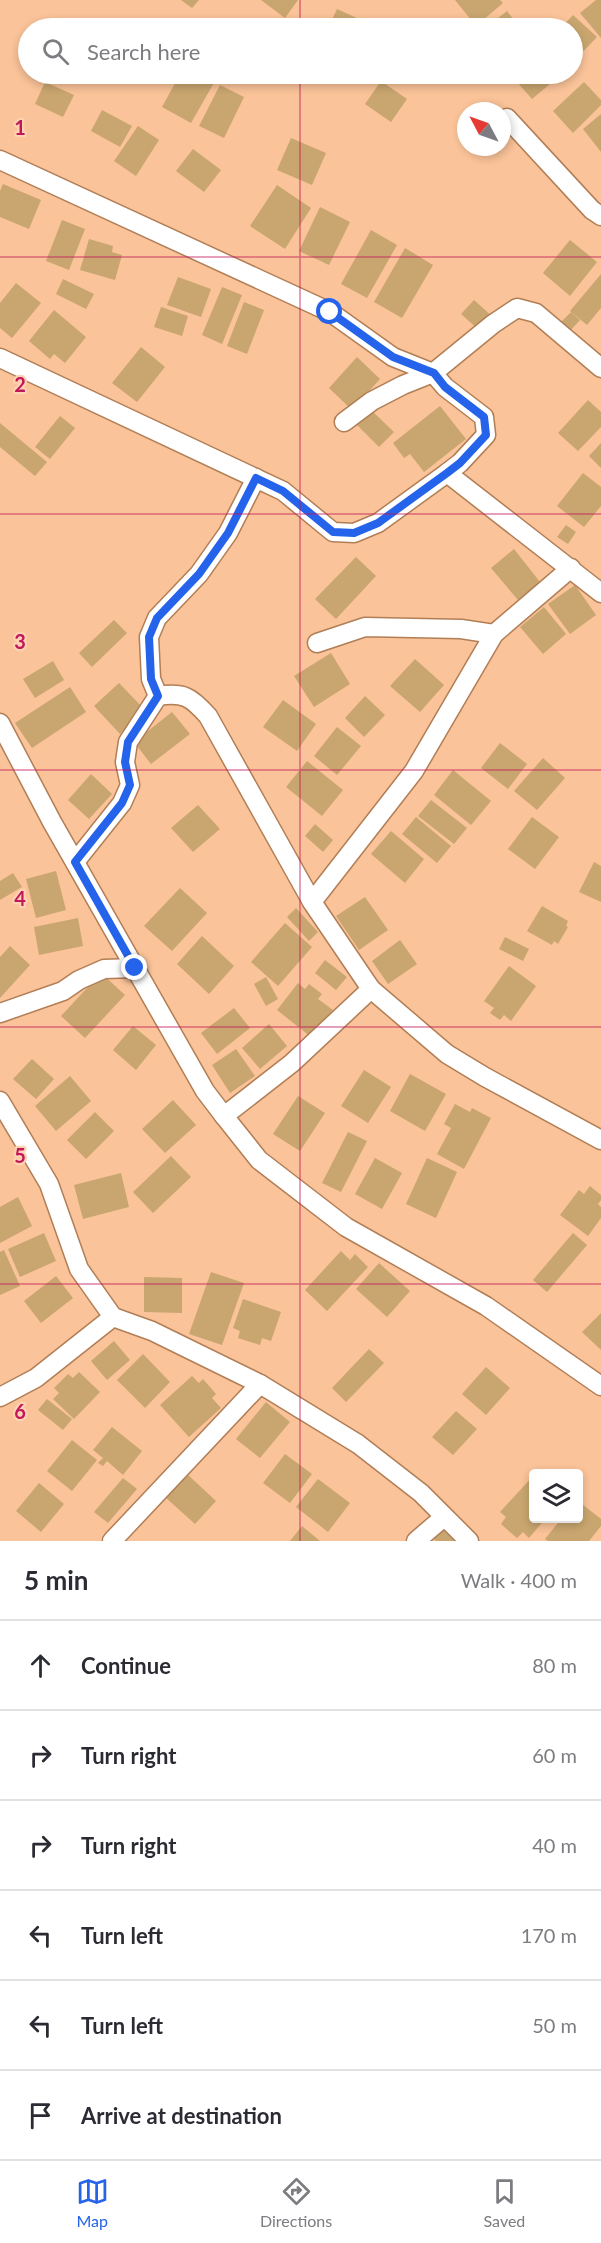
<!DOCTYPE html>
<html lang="en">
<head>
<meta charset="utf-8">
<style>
	:root { --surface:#fff; --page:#f7f7f7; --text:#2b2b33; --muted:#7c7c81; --line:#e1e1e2; --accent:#2563eb }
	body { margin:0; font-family:Lato,sans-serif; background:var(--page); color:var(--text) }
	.controls { position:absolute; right:18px; bottom:18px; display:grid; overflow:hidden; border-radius:6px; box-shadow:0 3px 9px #0003 }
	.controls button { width:54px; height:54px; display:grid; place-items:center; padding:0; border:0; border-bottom:2px solid var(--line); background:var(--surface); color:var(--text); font:30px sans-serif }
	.compass { position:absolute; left:457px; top:102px; width:54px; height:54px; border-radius:50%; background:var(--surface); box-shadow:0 3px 9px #0003; rotate:311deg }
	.stop { position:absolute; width:18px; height:18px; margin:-14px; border:4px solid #2563eb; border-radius:50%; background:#fff }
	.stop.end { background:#2563eb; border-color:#fff; box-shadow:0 2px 6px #0008 }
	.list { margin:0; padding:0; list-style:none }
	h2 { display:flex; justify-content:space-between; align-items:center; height:78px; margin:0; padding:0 24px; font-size:26px }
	h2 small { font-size:20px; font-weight:400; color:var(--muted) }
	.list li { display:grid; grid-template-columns:39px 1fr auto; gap:18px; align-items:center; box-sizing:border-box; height:90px; padding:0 24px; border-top:2px solid var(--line) }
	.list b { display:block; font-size:22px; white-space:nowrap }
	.list em { font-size:20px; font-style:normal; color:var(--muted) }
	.icon { flex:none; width:33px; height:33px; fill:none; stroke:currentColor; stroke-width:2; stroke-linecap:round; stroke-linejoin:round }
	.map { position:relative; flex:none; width:601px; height:1541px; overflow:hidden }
	.search { position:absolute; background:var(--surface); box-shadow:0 3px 9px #0003; left:18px; right:18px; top:18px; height:66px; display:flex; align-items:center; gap:15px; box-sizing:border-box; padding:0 21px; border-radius:33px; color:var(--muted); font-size:22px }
	.sheet { height:618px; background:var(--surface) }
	nav { display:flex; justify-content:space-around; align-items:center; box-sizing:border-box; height:84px; border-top:2px solid var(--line); background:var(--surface); font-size:16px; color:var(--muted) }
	nav a { display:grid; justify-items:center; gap:3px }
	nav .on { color:var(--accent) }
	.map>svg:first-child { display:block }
</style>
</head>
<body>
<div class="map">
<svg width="601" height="1541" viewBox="0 0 601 1541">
	<rect width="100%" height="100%" fill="#fac399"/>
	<g fill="#c9a66f">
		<polygon points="181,0 199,0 192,8"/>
		<polygon points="261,0 298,0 285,18"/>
		<polygon points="455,0 500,0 503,3 476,26"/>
		<polygon points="596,0 601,0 601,38 580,13"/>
		<polygon points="337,9 357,18 353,28 328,28"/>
		<polygon points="507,11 520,28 485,28"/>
		<polygon points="573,15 597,37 574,61 572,60 572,28 561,28"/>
		<polygon points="180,74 200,74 215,81 191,123 162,107"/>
		<polygon points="510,74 562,74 532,99"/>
		<polygon points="381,81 407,99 391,122 365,104"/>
		<polygon points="45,82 74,95 63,117 35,104"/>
		<polygon points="584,82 601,100 601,105 573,133 553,111"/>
		<polygon points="220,85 244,97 224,138 199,126"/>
		<polygon points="102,110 132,126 120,147 91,131"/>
		<polygon points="601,114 601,152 583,129"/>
		<polygon points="138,126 159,140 136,176 114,161"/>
		<polygon points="291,138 326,153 312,185 277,170"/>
		<polygon points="193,149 221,170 204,192 176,171"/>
		<polygon points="3,184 41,200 29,229 0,217 0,191"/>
		<polygon points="277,185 311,208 285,249 250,226"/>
		<polygon points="320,207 350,222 329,265 299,251"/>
		<polygon points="62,220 85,229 69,270 46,261"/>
		<polygon points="371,230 397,245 367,298 341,284"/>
		<polygon points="89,239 113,246 112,252 122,255 115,280 80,270"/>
		<polygon points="570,240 597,262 570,296 543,273"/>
		<polygon points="405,248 433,265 402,318 374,302"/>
		<polygon points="601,274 601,308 587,325 570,311"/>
		<polygon points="178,277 211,289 201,317 167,305"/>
		<polygon points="63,279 94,294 86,309 56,294"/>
		<polygon points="16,283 41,303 12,338 0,328 0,303"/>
		<polygon points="222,287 242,295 222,344 202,335"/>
		<polygon points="474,300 493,317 480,331 461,314"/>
		<polygon points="244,302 264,310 247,354 227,346"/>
		<polygon points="161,307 188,316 182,336 154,327"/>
		<polygon points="54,310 86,337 65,363 54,354 50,359 29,341"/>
		<polygon points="571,312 580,320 569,332 560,323"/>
		<polygon points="141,347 165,367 137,402 112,383"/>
		<polygon points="357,357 380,379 352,410 329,388"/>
		<polygon points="588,400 601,412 601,427 578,451 558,433"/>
		<polygon points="440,406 466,439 424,472 410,454 404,458 393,443"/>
		<polygon points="371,410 394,432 379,447 357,425"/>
		<polygon points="60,416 75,428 50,459 35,447"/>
		<polygon points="0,423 47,462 35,476 0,447"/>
		<polygon points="601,443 601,468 589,456"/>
		<polygon points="583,473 601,487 601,506 584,527 557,506"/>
		<polygon points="566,525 576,532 568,544 557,537"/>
		<polygon points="514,549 540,582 518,600 491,568"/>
		<polygon points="356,557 376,576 336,619 315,599"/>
		<polygon points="575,585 596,615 570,634 548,604"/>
		<polygon points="544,607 566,634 543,654 520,627"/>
		<polygon points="114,620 127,633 92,667 79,653"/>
		<polygon points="331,653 350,684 314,707 294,676"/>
		<polygon points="415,659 444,685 420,712 390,686"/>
		<polygon points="53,661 64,680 35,698 23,679"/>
		<polygon points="119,683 145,710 120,734 94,706"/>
		<polygon points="70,687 86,712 32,748 15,723"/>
		<polygon points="365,696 385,715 364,737 345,718"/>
		<polygon points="283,700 316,724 297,751 263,727"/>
		<polygon points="172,712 190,734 151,764 134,742"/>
		<polygon points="337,727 361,746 337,775 314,756"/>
		<polygon points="500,743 527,764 508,789 481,768"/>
		<polygon points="543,758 565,778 537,810 514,791"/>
		<polygon points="307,761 343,790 322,816 286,787"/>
		<polygon points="453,770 491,801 471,825 434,795"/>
		<polygon points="91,774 112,794 89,819 68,800"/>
		<polygon points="431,800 467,828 454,844 418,816"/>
		<polygon points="198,805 220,829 193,852 171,828"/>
		<polygon points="416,817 451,846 437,863 402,834"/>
		<polygon points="532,817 559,837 535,869 508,849"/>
		<polygon points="315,824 333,840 323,852 305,836"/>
		<polygon points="391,831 424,859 405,883 371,854"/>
		<polygon points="594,862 601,866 601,902 579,892"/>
		<polygon points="56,871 66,910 36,918 26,879"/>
		<polygon points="13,873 22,887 0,900 0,881"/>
		<polygon points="180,888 207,913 172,951 144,926"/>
		<polygon points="365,897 388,930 359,950 336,916"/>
		<polygon points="542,906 568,921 566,926 568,927 558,944 554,941 552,945 527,931"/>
		<polygon points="296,908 318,932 309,941 287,917"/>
		<polygon points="78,918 83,946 39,955 34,927"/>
		<polygon points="285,923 312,947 278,986 251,962"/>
		<polygon points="202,936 234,966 209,994 177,964"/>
		<polygon points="505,937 529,949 523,961 499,949"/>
		<polygon points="400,940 417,964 388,984 372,961"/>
		<polygon points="10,946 30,965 0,998 0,957"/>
		<polygon points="325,960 347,977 336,990 315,973"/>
		<polygon points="509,966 536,986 511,1021 504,1015 500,1020 490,1013 494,1008 484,1001"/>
		<polygon points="101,973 125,995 85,1038 61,1016"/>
		<polygon points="266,977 278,999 266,1006 254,984"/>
		<polygon points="298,983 305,989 309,984 322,994 318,999 333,1010 311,1037 277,1010"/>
		<polygon points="234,1008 250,1028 217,1054 201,1033"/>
		<polygon points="269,1024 287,1046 260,1069 242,1048"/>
		<polygon points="133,1026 156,1045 136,1070 113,1050"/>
		<polygon points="236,1049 255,1076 230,1093 212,1065"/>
		<polygon points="32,1059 54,1079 36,1099 13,1079"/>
		<polygon points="364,1070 391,1087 368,1123 341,1106"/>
		<polygon points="410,1074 446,1094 425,1131 390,1111"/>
		<polygon points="70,1076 91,1101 56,1131 35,1106"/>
		<polygon points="298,1096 325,1113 300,1151 273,1134"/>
		<polygon points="173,1100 196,1125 165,1153 142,1129"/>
		<polygon points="455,1104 470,1112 472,1108 491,1118 464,1169 437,1154 451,1128 444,1124"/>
		<polygon points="95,1112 114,1131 86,1159 67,1140"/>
		<polygon points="348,1132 367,1141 341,1192 322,1183"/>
		<polygon points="171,1156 191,1177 153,1213 133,1192"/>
		<polygon points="375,1158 402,1173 382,1209 355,1194"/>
		<polygon points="427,1158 457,1172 436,1218 406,1204"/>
		<polygon points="121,1173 129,1207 83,1219 74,1185"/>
		<polygon points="590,1186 601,1195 601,1200 598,1204 601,1207 601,1218 588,1236 560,1215 579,1190 584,1194"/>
		<polygon points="18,1197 32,1226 0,1243 0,1207"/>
		<polygon points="44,1233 56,1261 20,1277 8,1249"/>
		<polygon points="573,1233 587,1245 547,1292 533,1280"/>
		<polygon points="4,1250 20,1286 0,1295 0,1252"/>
		<polygon points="341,1251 350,1260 355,1254 368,1267 327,1311 305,1290"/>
		<polygon points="379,1263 410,1291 387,1317 356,1289"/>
		<polygon points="211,1272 244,1283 222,1345 189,1334"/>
		<polygon points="56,1276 73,1298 41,1323 24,1301"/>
		<polygon points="144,1277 182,1278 182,1313 144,1312"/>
		<polygon points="243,1299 281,1312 271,1341 262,1338 260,1345 238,1338 240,1331 233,1328"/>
		<polygon points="601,1313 601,1350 582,1332"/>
		<polygon points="114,1341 130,1360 107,1380 91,1361"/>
		<polygon points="369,1349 384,1363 346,1402 332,1388"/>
		<polygon points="143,1354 170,1382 145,1408 117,1380"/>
		<polygon points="486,1367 510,1388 486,1415 462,1394"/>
		<polygon points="79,1372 100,1392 74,1419 53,1399 59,1393 54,1388 68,1374 73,1378"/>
		<polygon points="192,1376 199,1383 203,1379 216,1394 212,1398 221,1408 189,1437 160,1405"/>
		<polygon points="47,1399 72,1419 63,1430 38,1410"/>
		<polygon points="266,1402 290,1422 260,1458 236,1439"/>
		<polygon points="456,1411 477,1429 453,1455 432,1437"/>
		<polygon points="112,1427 142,1451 123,1475 107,1461 103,1466 98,1463 103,1458 93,1450"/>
		<polygon points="72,1440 97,1460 72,1491 47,1471"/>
		<polygon points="285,1454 312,1474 290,1503 263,1483"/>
		<polygon points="186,1473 216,1501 195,1524 165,1497"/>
		<polygon points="534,1475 534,1518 546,1518 529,1538 523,1532 517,1538 501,1524 506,1517 500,1512"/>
		<polygon points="123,1478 137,1489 108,1523 94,1512"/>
		<polygon points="318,1479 350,1503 328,1532 296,1507"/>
		<polygon points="39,1483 64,1504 41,1532 16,1511"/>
		<polygon points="578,1501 601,1519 601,1526 589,1541 548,1541 545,1539 562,1518 578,1518"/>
		<polygon points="443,1525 459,1541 436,1541 433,1538"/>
		<polygon points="302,1526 320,1541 290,1541"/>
	</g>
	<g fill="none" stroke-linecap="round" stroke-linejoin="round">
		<defs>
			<g id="street">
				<polyline points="507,118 592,210 601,216"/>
				<polyline points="0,160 330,312 393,357 433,373 445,387 484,417 486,435 460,463 447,473"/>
				<polyline points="0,358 283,491 333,532 354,533 378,523 447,473 601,593"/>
				<polyline points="344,422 372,401 403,385 433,373 493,324 517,308 536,313 601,368"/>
				<polyline points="317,643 365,627 461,629 494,634"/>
				<polyline points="158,696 151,679 149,637 157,618 199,574 228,533 256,478"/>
				<polyline points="0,723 52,822 205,1091 224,1116 292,1063 371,989"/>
				<path d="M75 862 122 803 130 785 125 762 128 742 158 696C184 692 191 697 208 716L312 902 371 989 447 1054 485 1077 601 1140"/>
				<polyline points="312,902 414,771 494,634 571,568"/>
				<polyline points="0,1013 63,991 79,980 104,969 135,968"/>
				<polyline points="0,1101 49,1184 79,1269 113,1317 152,1331 260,1384 358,1444 421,1493 469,1541"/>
				<polyline points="224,1116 259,1160 346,1227 486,1306 601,1386"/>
				<polyline points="0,1397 36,1378 113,1317"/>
				<polyline points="112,1541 260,1384"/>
				<polyline points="416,1541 444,1517"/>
			</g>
		</defs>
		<use href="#street" stroke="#b17e56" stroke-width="21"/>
		<use href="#street" stroke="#fff" stroke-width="18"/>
	</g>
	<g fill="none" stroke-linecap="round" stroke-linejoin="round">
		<polyline stroke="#2563eb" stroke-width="8" points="135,968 75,862 122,803 130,785 125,762 128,742 158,696 151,679 149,637 157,618 199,574 228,533 256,478 283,491 333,532 354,533 378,523 447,473 460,463 486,435 484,417 445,387 434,373 393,357 330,312"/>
	</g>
	<path fill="none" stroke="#c2185b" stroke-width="1.5" stroke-opacity="0.55" d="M300 0V28M300 74V1541M0 257H601M0 514H601M0 770H601M0 1027H601M0 1284H601"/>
	<g font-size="20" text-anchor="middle" font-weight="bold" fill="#c2185b" stroke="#ffd2b1" stroke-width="4.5" stroke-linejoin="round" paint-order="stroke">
		<text x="20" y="135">1</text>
		<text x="20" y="392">2</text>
		<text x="20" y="649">3</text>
		<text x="20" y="906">4</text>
		<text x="20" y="1163">5</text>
		<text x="20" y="1419">6</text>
	</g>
</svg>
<div class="controls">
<button><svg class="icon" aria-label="layers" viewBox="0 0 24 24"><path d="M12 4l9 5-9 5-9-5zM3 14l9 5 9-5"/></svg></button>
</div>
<svg class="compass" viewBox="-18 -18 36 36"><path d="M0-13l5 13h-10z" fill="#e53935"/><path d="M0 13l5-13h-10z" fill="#7c7c81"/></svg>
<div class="stop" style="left:330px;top:312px"></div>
<div class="stop end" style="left:135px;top:968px"></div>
<div class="search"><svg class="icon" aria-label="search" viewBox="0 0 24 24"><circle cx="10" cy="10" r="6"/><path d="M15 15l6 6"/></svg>Search here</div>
</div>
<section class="sheet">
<h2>5 min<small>Walk · 400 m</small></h2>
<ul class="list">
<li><svg class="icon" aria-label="ahead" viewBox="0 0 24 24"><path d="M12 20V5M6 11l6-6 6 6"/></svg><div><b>Continue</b></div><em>80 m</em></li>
<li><svg class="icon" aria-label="right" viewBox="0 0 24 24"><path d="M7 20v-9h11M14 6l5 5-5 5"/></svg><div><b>Turn right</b></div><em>60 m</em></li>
<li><svg class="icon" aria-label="right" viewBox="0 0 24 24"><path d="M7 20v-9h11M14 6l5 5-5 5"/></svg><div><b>Turn right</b></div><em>40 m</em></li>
<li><svg class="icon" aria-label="left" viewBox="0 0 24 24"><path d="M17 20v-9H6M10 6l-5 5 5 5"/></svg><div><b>Turn left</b></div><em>170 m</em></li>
<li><svg class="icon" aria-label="left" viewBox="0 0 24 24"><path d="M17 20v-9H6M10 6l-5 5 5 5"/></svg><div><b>Turn left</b></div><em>50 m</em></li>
<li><svg class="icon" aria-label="arrive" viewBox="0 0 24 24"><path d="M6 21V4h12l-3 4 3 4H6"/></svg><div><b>Arrive at destination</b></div></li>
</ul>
</section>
<nav>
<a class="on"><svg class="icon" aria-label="map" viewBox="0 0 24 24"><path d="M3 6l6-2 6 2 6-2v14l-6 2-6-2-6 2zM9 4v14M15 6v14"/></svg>Map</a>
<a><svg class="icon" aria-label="directions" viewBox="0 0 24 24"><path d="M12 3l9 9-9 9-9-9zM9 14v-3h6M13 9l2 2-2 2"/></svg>Directions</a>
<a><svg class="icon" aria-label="saved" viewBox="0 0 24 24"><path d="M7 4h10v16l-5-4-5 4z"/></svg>Saved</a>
</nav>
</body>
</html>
